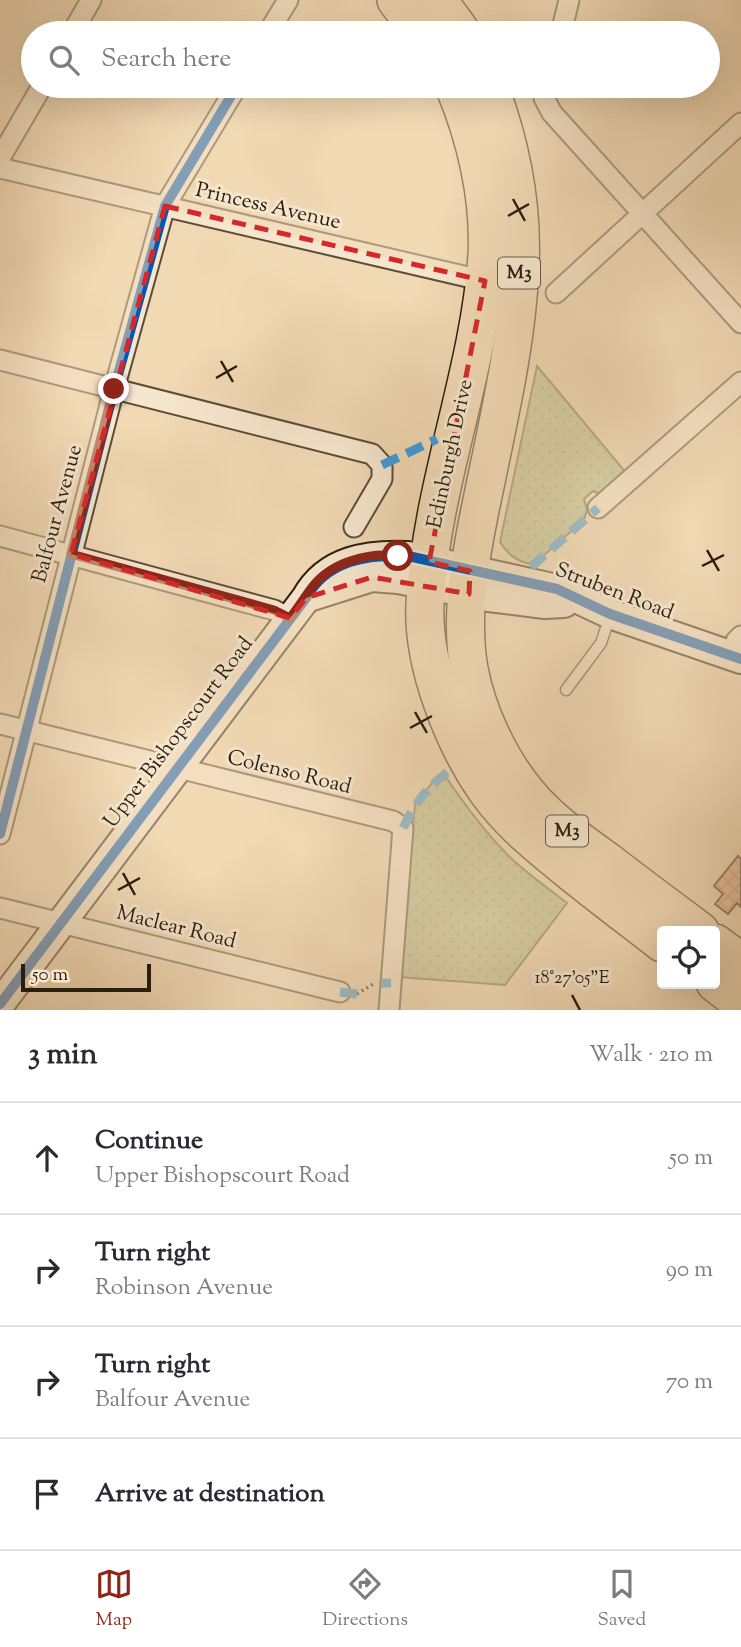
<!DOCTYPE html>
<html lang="en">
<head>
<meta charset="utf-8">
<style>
	:root { --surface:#fff; --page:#f2f2f3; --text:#2b2b33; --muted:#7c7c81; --line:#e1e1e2; --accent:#8f2418 }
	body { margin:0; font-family:"Sorts Mill Goudy",serif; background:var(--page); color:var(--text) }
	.controls { position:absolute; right:21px; bottom:21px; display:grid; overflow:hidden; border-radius:7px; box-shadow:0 7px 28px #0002 }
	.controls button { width:63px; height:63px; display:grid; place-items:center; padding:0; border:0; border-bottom:2px solid var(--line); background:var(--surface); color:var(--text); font:35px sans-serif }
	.scale { position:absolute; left:21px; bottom:18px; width:130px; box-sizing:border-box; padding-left:7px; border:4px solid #2a1e0e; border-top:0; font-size:19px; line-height:24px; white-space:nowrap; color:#2a1e0e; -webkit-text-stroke:5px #f6e6ce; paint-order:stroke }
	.stop { position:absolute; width:21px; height:21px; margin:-16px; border:5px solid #8f2418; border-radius:50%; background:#fff }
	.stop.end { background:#8f2418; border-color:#fff; box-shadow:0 2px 7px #0008 }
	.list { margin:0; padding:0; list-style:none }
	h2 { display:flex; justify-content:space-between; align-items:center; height:91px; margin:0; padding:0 28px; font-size:30px }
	h2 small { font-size:23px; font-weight:400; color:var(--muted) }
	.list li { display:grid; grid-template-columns:46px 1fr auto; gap:21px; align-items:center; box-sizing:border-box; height:112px; padding:0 28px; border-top:2px solid var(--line) }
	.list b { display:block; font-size:26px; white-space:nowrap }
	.list p { margin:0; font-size:23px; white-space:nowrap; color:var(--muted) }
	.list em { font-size:23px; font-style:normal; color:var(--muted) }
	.icon { flex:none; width:38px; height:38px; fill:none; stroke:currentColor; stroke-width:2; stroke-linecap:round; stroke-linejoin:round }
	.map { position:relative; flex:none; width:741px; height:1010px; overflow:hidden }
	.search { position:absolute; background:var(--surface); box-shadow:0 7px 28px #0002; left:21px; right:21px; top:21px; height:77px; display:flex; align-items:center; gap:18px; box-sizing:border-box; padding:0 24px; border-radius:38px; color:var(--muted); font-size:26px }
	.sheet { height:539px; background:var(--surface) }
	nav { display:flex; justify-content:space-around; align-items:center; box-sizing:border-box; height:98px; border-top:2px solid var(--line); background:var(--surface); font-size:19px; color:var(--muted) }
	nav a { display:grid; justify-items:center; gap:4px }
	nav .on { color:var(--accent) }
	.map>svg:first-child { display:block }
</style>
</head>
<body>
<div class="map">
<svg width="741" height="1010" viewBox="0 0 741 1010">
	<defs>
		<pattern id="park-dots" width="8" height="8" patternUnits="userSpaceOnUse" patternTransform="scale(1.75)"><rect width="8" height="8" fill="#b9bf8e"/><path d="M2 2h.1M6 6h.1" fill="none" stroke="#9fa479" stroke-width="1.8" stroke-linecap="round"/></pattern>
		<pattern id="building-cross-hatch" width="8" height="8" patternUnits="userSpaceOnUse" patternTransform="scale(1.75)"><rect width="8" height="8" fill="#e3a586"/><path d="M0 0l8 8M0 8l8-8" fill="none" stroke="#b8866c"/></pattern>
	</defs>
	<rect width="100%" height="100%" fill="#f1d9b4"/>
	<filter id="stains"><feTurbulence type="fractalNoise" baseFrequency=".00286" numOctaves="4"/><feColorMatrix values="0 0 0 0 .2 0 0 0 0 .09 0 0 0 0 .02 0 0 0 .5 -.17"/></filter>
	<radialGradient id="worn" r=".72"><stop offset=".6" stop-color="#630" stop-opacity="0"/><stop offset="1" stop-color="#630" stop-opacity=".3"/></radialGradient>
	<g fill="url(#park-dots)" stroke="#726e4e" stroke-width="2">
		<path d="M537 366 628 475 603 495 593 491 584 499 587 510 584 520 533 565C518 561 509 557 500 542Z"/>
		<path d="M444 774C464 804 486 834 512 859 529 875 549 889 567 903L505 985 399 977 415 805 432 783Z"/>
	</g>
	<polygon fill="url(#building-cross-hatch)" stroke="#2a1e0e" stroke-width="2" points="738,856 741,859 741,907 737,903 728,914 715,904 723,894 714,886"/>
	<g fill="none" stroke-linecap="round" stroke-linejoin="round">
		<defs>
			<polyline id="lane" points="566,690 601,643 610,616"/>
			<g id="street">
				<polyline points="72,33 91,0"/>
				<polyline points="268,33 288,0"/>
				<polyline points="561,33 569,0"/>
				<polyline points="546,86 544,98 552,113 741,323"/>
				<polyline points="0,158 42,86"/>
				<polyline points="0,168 485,281"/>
				<polyline points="556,293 741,123"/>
				<polyline points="0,360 372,454 382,465 382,479 354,527"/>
				<polyline points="598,508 741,382"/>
				<polyline points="0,536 274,610 290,618"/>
				<polyline points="736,641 741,636"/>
				<polyline points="0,724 393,821 403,828 389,1010"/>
				<polyline points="0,834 114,389 165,206 237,86"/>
				<polyline points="0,908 340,992"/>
			</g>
			<g id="secondary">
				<polyline points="309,597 372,577 398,579 489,597 545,604 564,603"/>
				<path d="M0 1004 306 598C327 560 368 554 408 556L557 589 610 614 741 659"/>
			</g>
			<g id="highway">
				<polyline points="396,0 421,33"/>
				<polyline points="438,0 462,33"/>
				<path d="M454 86C476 138 490 199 487 256 479 374 431 485 425 604 422 664 453 743 487 791 509 822 537 844 566 868 598 894 630 918 662 943"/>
				<path d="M489 86C511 144 523 204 520 267 517 342 499 417 484 491 472 547 459 612 469 669 477 712 499 759 527 793 549 820 578 840 607 861 638 885 669 908 700 931"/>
				<polyline points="715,943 741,962"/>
				<polyline points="715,983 741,1003"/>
			</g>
		</defs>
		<use href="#lane" stroke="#5c4d38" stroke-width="13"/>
		<use href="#street" stroke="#5c4d38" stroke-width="23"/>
		<use href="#secondary" stroke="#2a1e0e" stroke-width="32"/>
		<use href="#highway" stroke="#2a1e0e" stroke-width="40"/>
		<polyline stroke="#2a1e0e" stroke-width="3.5" stroke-dasharray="2 3.5" stroke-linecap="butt" points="357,994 373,984"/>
		<use href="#lane" stroke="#f6e6ce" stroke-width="10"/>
		<use href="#street" stroke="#f6e6ce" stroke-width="19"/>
		<use href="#secondary" stroke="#f6e6ce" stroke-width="28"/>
		<use href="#highway" stroke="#f1d9b4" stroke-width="37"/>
		<g stroke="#3d9bde" stroke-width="9" stroke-dasharray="18 9" stroke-linecap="butt">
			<polyline points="382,465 437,439"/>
			<polyline points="531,567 598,508"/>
			<path d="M403 828C415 804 426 787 448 772"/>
			<polyline points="381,983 391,983"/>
			<polyline points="340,992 357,994"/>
		</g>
		<defs>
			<g id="cycleway">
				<polyline points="0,834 114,389 165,206 237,86"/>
				<path d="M0 1004 306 598C327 560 368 554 408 556L557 589 610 614 741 659"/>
			</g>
		</defs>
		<use href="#cycleway" stroke="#f6e6ce" stroke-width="15"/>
		<use href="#cycleway" stroke="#0057b8" stroke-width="10"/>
	</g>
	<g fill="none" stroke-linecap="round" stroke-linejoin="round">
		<path stroke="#8f2418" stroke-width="9" d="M114 389 71 554 274 610 290 618C298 608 305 596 313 586 332 562 369 552 398 556"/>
	</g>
	<path d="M0 0H741V1010H0ZM165 206 485 281 429 562 470 571 469 594 372 577 306 598 290 618 71 554Z" fill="#f1d9b4" fill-opacity=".55" fill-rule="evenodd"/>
	<path fill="none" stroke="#d62828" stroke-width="5" stroke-dasharray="14 9" stroke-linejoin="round" d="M165 206 485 281 429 562 470 571 469 594 372 577 306 598 290 618 71 554Z"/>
	<path fill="none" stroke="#2a1e0e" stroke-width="2.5" d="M513 199 525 221M508 216 529 204M221 361 233 382M216 378 237 366M707 550 719 571M702 566 724 555M415 712 427 733M410 728 432 716M123 873 135 895M118 890 140 878M572 995 580 1010"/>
	<g text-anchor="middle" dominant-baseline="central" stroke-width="6" stroke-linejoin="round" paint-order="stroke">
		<g fill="#f6e6ce" stroke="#675a48" stroke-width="2">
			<rect x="498" y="257.5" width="42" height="31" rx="5"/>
			<rect x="546" y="815.5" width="42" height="31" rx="5"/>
		</g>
		<g font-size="19" font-weight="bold" fill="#2a1e0e">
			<text x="519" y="273">M3</text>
			<text x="567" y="831">M3</text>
		</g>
		<g font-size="21" fill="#2a1e0e" stroke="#f6e6ce">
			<text transform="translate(268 207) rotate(13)">Princess Avenue</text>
			<text transform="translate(451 454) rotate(-78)">Edinburgh Drive</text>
			<text transform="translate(58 514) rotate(-75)">Balfour Avenue</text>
			<text transform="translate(614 592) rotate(21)">Struben Road</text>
			<text transform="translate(179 733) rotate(-53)">Upper Bishopscourt Road</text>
			<text transform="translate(289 773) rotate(14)">Colenso Road</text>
			<text transform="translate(176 928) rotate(14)">Maclear Road</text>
		</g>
	</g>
	<g font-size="18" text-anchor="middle" fill="#2a1e0e" stroke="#f6e6ce" stroke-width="6" stroke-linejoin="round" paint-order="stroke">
		<text x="572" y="983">18°27'05"E</text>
	</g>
	<rect width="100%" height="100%" filter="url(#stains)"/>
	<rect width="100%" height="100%" fill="url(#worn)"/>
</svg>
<div class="controls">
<button><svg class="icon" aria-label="locate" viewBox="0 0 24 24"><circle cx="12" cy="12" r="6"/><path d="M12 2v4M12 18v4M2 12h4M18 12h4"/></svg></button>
</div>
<div class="scale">50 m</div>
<div class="stop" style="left:398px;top:556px"></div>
<div class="stop end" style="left:114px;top:389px"></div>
<div class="search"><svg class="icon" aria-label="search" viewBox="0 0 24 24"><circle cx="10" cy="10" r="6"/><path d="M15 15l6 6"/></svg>Search here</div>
</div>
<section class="sheet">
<h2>3 min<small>Walk · 210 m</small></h2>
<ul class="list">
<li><svg class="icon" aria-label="ahead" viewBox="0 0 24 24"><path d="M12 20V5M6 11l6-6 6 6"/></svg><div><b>Continue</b><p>Upper Bishopscourt Road</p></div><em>50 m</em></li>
<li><svg class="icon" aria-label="right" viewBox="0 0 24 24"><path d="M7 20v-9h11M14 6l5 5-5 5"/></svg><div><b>Turn right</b><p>Robinson Avenue</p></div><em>90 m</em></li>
<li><svg class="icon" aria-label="right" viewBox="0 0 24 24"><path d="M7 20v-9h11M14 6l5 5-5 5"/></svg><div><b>Turn right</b><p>Balfour Avenue</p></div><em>70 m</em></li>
<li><svg class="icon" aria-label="arrive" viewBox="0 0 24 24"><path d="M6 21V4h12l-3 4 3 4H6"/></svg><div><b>Arrive at destination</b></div></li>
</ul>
</section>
<nav>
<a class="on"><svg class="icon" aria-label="map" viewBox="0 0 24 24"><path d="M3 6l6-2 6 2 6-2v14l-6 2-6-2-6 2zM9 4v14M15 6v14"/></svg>Map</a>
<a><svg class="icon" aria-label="directions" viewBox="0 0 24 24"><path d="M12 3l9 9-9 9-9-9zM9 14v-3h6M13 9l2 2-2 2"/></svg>Directions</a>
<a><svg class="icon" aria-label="saved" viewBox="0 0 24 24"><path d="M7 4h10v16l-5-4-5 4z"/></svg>Saved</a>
</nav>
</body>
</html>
